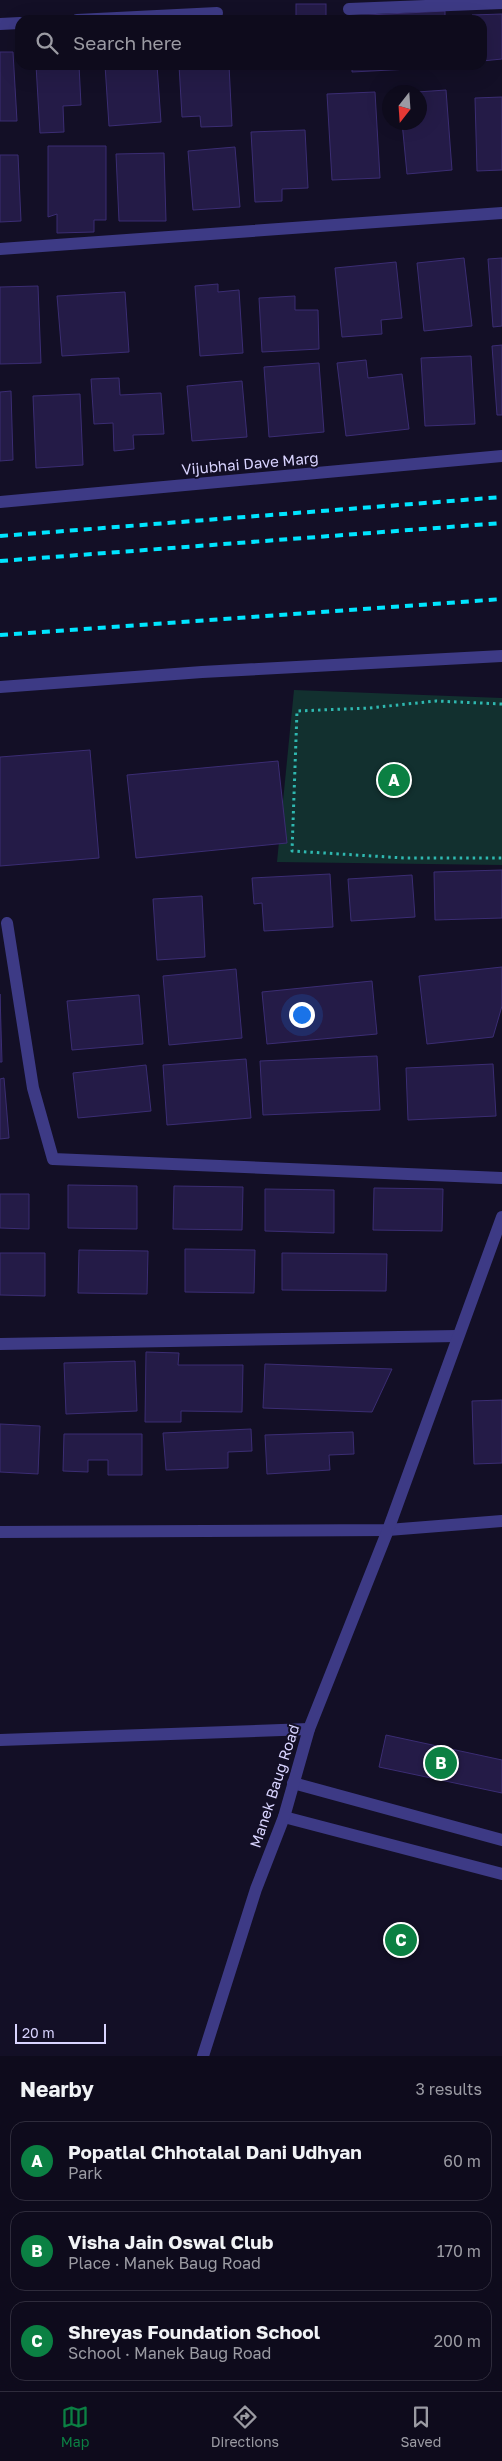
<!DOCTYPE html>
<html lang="en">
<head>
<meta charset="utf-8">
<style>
	:root { --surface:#0e0b1c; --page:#1c1929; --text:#f1f3f6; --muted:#9b9ba3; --line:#2e2b3b; --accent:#0b8043 }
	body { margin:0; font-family:"Golos Text",sans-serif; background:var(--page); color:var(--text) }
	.compass { position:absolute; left:382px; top:85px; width:45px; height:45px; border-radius:50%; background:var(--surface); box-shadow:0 5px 20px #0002; rotate:197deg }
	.scale { position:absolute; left:15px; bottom:12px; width:91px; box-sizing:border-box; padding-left:5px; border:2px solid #d9d4ff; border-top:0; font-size:14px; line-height:18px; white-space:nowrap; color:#d9d4ff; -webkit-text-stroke:4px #130f26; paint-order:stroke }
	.you { position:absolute; left:301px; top:1014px; width:18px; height:18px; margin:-12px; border:4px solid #fff; border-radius:50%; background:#1a73e8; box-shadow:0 0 0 8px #1a73e833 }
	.badge { display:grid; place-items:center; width:32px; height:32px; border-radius:50%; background:var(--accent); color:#fff; font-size:16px; font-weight:700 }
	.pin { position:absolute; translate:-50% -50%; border:2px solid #fff; box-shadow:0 1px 5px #0006 }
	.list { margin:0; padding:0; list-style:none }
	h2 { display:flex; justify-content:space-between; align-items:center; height:65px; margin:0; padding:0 20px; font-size:21px }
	h2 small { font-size:16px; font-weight:400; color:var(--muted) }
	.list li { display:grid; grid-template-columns:32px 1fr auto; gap:15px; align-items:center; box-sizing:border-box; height:80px; margin:0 10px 10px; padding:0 10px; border:1px solid var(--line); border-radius:15px }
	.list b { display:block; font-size:19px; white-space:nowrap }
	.list p { margin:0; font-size:16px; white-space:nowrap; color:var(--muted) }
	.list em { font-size:16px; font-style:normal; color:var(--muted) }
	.icon { flex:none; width:28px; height:28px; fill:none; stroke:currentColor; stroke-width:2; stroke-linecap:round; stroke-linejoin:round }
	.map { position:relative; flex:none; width:502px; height:2056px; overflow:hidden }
	.search { position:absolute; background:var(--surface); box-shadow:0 5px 20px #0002; left:15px; right:15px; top:15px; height:55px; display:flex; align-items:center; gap:12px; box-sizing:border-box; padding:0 18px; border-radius:15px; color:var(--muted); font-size:19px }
	.sheet { height:335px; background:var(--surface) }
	nav { display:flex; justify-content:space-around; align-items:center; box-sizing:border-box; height:70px; border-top:1px solid var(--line); background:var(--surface); font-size:14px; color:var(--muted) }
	nav a { display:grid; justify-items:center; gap:2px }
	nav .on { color:var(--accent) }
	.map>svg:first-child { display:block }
</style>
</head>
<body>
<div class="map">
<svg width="502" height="2056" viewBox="0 0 502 2056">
	<rect width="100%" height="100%" fill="#130f26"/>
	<polygon fill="#12302f" points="294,690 502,698 502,865 277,862"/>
	<g fill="#241b47" stroke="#3b2d73">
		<rect x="296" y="4" width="30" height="16"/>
		<polygon points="445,11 445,20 349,20 349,16"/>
		<polygon points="502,14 502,59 482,61 482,20 472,20 472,15"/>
		<polygon points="0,52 13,52 17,121 0,121"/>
		<polygon points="36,65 79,65 81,105 63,106 64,132 40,133"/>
		<polygon points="105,65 157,65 161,122 109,126"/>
		<polygon points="179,65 229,65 232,126 201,127 200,116 182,117"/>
		<polygon points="352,65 448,65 448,67 352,72"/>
		<polygon points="446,90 452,170 407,174 402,122 420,122 420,92 417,92"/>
		<polygon points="375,92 380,178 332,180 327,94"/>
		<polygon points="502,97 502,170 477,171 475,98"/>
		<polygon points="305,130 308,188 282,189 282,201 255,202 251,132"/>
		<polygon points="48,146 106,146 106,220 94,220 94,232 57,233 57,214 48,217"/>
		<polygon points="235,147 240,207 193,210 188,151"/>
		<polygon points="164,153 166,221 119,221 116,154"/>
		<polygon points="0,155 18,155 21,221 0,222"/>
		<polygon points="464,258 472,326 424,331 417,263"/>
		<polygon points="502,258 502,326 493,327 488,259"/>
		<polygon points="396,262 402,318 381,320 382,334 342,337 335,268"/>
		<polygon points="218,284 218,292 239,290 243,353 200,356 195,286"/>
		<polygon points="38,286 41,363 0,364 0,287"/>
		<polygon points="125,292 129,352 62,356 57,296"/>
		<polygon points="295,296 295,310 318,310 319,349 262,352 259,298"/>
		<polygon points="502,345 502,415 497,415 492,346"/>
		<polygon points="471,356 475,424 425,426 421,358"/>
		<polygon points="366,360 368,378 402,374 409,429 346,436 337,363"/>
		<polygon points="319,363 324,432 269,437 264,367"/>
		<polygon points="119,378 120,395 161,393 164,434 133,435 134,449 114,451 113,423 94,424 91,379"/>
		<polygon points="242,381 247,437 192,441 187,386"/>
		<polygon points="11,391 13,460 0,461 0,392"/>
		<polygon points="80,394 83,465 36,468 33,396"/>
		<polygon points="90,750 99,858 0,866 0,757"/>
		<polygon points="278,761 287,843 136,858 127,775"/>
		<polygon points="502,870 502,918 435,920 434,872"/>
		<polygon points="330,874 333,927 264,931 262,903 254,904 252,878"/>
		<polygon points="412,875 415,917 351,921 348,879"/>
		<polygon points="202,896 205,957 157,960 153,899"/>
		<polygon points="502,967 502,1006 493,1037 427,1044 419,976"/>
		<polygon points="236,969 242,1038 169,1045 163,976"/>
		<polygon points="372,981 377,1034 267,1044 262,992"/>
		<polygon points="0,994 2,1062 0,1062"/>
		<polygon points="139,995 143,1044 72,1050 67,1001"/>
		<polygon points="377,1056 380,1110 263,1115 260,1061"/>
		<polygon points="246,1059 251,1118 167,1125 163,1065"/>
		<polygon points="493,1064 496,1116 408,1120 406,1068"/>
		<polygon points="146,1065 151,1111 78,1118 73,1073"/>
		<polygon points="4,1078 9,1138 0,1139 0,1079"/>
		<polygon points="68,1185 137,1186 137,1229 68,1228"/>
		<polygon points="174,1186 243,1187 242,1230 173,1229"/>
		<polygon points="374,1188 443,1189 442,1231 373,1230"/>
		<polygon points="265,1189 334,1190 334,1233 265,1231"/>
		<polygon points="0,1194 29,1194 29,1229 0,1228"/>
		<polygon points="185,1249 255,1250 254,1293 185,1292"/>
		<polygon points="79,1250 148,1251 147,1294 78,1293"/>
		<polygon points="0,1253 45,1253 45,1296 0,1295"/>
		<polygon points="282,1253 387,1254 386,1291 282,1290"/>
		<polygon points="146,1352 179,1353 178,1365 243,1365 242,1412 181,1411 181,1422 145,1422"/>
		<polygon points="135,1361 137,1411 66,1414 64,1363"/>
		<polygon points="265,1364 392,1369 372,1412 263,1408"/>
		<polygon points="502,1400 502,1463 474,1464 472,1401"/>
		<polygon points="0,1424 40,1426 38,1474 0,1472"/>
		<polygon points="251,1429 252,1451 228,1452 228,1468 166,1470 163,1433"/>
		<polygon points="353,1432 354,1454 329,1455 330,1470 267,1474 265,1435"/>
		<polygon points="64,1434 142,1434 142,1475 108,1475 108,1460 88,1460 88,1472 63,1471"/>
		<polygon points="386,1735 502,1760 502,1793 379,1767"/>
	</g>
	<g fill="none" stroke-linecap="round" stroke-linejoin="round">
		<polyline stroke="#2fb8b0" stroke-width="3" stroke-dasharray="2.5 4" stroke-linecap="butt" points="502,704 436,701 369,708 297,711 292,851 404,858 502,858"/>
		<g stroke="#3d3a85" stroke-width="12">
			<polyline points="293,1783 502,1840"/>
			<polyline points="284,1817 502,1874"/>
		</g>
		<g stroke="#3d3a85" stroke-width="12">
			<polyline points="349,9 502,3"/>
			<polyline points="77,20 217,13"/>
			<polyline points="0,24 20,23"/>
			<polyline points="0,249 502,213"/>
			<polyline points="7,923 33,1088 53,1159 502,1178"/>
			<polyline points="0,1344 457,1336"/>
			<polyline points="0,1740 309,1729"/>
		</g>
		<g stroke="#3d3a85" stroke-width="12">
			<polyline points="0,502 502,456"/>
			<polyline points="0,687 202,672 502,656"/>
			<polyline points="0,1532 388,1530 502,1521"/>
			<polyline points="203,2056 256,1889 284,1817 309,1729 388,1530 502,1217"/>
		</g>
		<g stroke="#00e5ff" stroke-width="4" stroke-dasharray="8 6" stroke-linecap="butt">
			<polyline points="0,536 502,497"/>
			<polyline points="0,561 502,523"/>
			<polyline points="0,635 502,599"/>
		</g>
	</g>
	<g text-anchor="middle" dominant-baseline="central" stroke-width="4" stroke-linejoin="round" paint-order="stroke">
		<g font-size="15" fill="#d9d4ff" stroke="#130f26">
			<text transform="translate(250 463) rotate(-5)">Vijubhai Dave Marg</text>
			<text transform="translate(274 1786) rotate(-72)">Manek Baug Road</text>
		</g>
	</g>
</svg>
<svg class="compass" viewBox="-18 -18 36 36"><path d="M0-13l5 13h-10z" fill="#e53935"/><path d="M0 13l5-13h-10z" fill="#9b9ba3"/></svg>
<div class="scale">20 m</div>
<div class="you"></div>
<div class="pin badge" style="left:394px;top:780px">A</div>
<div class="pin badge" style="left:441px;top:1763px">B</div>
<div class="pin badge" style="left:401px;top:1940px">C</div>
<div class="search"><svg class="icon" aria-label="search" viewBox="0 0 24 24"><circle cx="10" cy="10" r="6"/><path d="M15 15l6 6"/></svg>Search here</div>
</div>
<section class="sheet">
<h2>Nearby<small>3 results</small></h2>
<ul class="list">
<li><span class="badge">A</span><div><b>Popatlal Chhotalal Dani Udhyan</b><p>Park</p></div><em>60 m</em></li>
<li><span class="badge">B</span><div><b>Visha Jain Oswal Club</b><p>Place · Manek Baug Road</p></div><em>170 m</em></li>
<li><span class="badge">C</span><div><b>Shreyas Foundation School</b><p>School · Manek Baug Road</p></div><em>200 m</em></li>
</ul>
</section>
<nav>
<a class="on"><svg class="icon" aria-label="map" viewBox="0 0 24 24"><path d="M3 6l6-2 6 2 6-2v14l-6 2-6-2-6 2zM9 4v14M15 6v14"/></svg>Map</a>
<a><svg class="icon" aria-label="directions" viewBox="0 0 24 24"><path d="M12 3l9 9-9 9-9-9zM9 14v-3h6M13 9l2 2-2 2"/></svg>Directions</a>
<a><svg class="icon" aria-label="saved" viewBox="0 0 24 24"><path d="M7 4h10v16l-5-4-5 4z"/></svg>Saved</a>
</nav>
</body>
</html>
